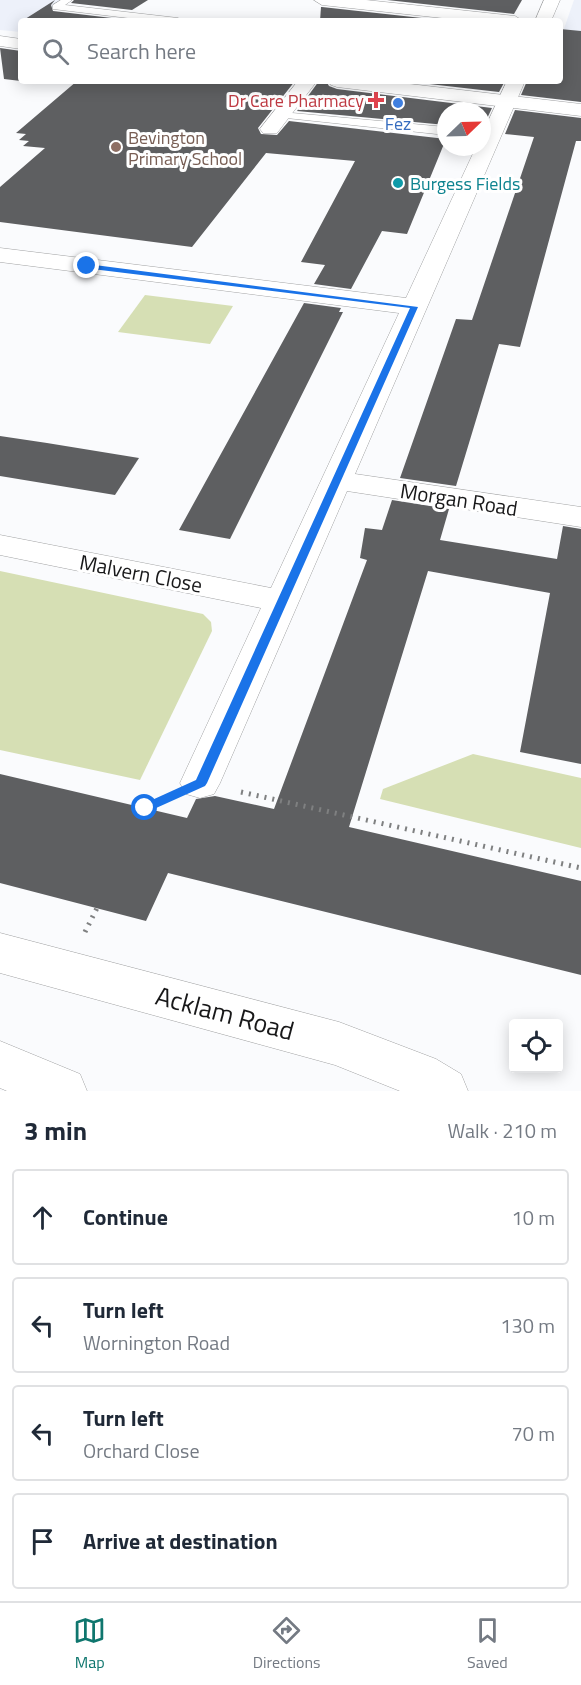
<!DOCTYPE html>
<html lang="en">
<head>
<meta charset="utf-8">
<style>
	:root { --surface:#fff; --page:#f6f6f7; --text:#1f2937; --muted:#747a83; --line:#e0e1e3; --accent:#0f766e }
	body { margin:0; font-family:"Titillium Web",sans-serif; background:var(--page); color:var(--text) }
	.controls { position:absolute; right:18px; bottom:18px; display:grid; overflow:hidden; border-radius:6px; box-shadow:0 3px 15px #0003 }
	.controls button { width:54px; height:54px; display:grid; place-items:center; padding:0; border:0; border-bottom:2px solid var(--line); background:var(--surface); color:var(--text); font:30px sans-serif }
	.compass { position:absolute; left:437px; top:102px; width:54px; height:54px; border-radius:50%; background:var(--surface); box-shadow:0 3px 15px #0003; rotate:67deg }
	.stop { position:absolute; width:18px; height:18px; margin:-14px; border:4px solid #1a73e8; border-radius:50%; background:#fff }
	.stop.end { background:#1a73e8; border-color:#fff; box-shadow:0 2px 6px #0008 }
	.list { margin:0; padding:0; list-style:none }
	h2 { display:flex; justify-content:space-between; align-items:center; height:78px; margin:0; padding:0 24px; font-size:26px }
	h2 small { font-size:20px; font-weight:400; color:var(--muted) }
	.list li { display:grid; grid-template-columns:39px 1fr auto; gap:18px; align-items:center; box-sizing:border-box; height:96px; margin:0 12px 12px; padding:0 12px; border:2px solid var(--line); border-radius:6px }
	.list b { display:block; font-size:22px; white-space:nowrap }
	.list p { margin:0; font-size:20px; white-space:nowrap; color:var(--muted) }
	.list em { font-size:20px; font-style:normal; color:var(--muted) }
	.icon { flex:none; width:33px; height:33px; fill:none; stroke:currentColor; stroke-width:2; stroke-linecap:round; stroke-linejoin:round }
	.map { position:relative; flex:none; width:581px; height:1091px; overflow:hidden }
	.search { position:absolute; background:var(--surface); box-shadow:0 3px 15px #0003; left:18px; right:18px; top:18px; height:66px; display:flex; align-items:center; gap:15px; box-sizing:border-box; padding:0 21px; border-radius:6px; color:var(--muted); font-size:22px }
	.sheet { height:510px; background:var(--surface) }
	nav { display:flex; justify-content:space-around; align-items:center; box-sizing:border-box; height:84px; border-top:2px solid var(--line); background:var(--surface); font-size:16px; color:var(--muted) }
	nav a { display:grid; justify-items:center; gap:3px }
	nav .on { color:var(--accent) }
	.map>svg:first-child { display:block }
</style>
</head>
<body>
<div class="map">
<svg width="581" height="1091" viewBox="0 0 581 1091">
	<rect width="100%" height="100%" fill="#fafbfd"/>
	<g fill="#edf1fa">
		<polygon points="0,0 63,0 48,11 135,21 21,21 21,32 0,30"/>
		<polygon points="574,0 581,0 581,96 560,81 560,40"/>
	</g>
	<g fill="#d6dfb4">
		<polygon points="145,295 233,306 210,344 118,332"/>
		<polygon points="0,571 203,614 211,622 212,631 140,780 0,750"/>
		<polygon points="473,754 581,778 581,848 380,799 383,789"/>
	</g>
	<g fill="#5e5f61">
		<polygon points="55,0 51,5 53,11 120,19 22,21"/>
		<polygon points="74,0 148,0 132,10 71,3"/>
		<polygon points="387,0 522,0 514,14"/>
		<polygon points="321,7 322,7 449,21 320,21"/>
		<polygon points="560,29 581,31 581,102 521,95 527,81 560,81"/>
		<polygon points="0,48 21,51 21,81 31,81 29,82 4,79"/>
		<polygon points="77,81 295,81 258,128 261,134 277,135 289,121 446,139 407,234 382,231 351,289 314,284 325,265 301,262 355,161 266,153 192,247 0,222 0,187 45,148 23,146 29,141 19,140 26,134 16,133"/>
		<polygon points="319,81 326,81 329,86 337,89 492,108 482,129 482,111 446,111 446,125 297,111"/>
		<polygon points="403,81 505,81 499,92"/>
		<polygon points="515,110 581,118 581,141 576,141 520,347 499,344 456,486 400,478 456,319 472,320 534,137 505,134"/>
		<polygon points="304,303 341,308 339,312 343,312 230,539 179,530"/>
		<polygon points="0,436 47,443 139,458 115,495 0,476"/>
		<polygon points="392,500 449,509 440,540 557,559 563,526 581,529 581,764 520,752 550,593 428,571 349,827 581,881 581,975 168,873 146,921 0,883 0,774 187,818 196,799 215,796 274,809 367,560 360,558 365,528 382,530"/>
	</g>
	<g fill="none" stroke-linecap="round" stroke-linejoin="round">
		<defs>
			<g id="lane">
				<polygon points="61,0 72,0 65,5 178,18 183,21 153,21 53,9 53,5"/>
				<polygon points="281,112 446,127 446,135 277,117 277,113"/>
			</g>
			<g id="street">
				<polygon points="314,0 366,0 515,16 523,21 470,21 322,5"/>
				<polygon points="544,0 560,0 551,21 535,21"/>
				<polygon points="298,81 317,81 277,133 263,133 260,129"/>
				<polygon points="507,81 525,81 355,474 581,507 581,527 347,491 220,783 214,794 200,798 186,794 180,783 261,608 0,555 0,535 271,588 399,313 0,262 0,248 406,298 476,147 482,147 482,134"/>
				<polygon points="0,933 339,1022 436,1059 461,1074 468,1091 400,1091 335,1065 0,973"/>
			</g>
			<g id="secondary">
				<polygon points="0,36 21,39 21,49 0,46"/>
				<polygon points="328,81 384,81 581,104 581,116 337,87 331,85"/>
			</g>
			<polygon id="highway" points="0,1041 80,1074 87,1091 7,1091 0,1088"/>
		</defs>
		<use href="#lane" stroke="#a1a2a3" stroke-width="1"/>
		<use href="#street" stroke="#a1a2a3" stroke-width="1"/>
		<use href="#secondary" stroke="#a1a2a3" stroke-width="1"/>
		<use href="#highway" stroke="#a1a2a3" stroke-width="1"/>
		<g stroke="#7f8081" stroke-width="5" stroke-dasharray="2 6" stroke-linecap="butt">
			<polyline points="241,792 581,868"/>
			<polyline points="145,808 163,800"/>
			<polyline points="85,932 97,908"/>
		</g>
		<use href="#lane" fill="#fff" fill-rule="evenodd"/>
		<use href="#street" fill="#fff" fill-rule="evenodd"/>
		<use href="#secondary" fill="#fff" fill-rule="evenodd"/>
		<use href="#highway" fill="#fff" fill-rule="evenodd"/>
	</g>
	<polygon fill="#1a73e8" points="87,264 418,307 207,783 205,786 145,813 141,812 141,805 196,780 410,308 84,268"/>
	<path fill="#e0444e" stroke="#fff" stroke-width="2" d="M373 91h6v6h6v6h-6v6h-6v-6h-6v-6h6z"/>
	<circle fill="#3f7fe0" stroke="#fff" stroke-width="2" cx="398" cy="103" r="6"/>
	<circle fill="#8d6e63" stroke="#fff" stroke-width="2" cx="116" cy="147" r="6"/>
	<circle fill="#0f9aa8" stroke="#fff" stroke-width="2" cx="398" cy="183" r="6"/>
	<g text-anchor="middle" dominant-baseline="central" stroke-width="6" stroke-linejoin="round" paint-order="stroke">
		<g font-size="18" fill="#be3a42" stroke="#fff" text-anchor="end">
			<text x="364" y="100">Dr Care Pharmacy</text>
		</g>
		<g font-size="18" fill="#366cbe" stroke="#fff">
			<text x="398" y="123">Fez</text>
		</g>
		<g font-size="18" fill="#785e54" stroke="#fff" text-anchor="start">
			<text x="128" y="137">Bevington<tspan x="128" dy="21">Primary School</tspan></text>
		</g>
		<g font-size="18" fill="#0d838f" stroke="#fff" text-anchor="start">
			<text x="410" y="183">Burgess Fields</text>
		</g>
		<g font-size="21" fill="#181819" stroke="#fff">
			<text transform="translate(459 499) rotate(9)">Morgan Road</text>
			<text transform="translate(141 573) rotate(11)">Malvern Close</text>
		</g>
		<g font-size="26" fill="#181819" stroke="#fff">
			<text transform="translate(225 1013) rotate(15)">Acklam Road</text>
		</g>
	</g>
</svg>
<div class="controls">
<button><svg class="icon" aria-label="locate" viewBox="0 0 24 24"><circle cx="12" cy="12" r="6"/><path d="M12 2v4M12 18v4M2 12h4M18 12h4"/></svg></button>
</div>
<svg class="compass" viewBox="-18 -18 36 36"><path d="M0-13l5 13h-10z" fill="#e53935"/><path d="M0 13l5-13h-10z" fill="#747a83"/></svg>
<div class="stop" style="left:145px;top:808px"></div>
<div class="stop end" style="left:87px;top:266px"></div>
<div class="search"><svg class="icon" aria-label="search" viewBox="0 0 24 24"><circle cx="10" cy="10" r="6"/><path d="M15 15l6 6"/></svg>Search here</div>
</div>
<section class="sheet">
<h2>3 min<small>Walk · 210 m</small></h2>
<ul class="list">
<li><svg class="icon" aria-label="ahead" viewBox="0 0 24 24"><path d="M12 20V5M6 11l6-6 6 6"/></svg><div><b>Continue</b></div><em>10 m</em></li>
<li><svg class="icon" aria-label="left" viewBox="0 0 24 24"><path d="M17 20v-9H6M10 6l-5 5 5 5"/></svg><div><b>Turn left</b><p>Wornington Road</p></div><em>130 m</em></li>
<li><svg class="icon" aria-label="left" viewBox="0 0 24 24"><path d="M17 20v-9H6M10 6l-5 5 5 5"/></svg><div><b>Turn left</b><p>Orchard Close</p></div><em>70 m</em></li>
<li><svg class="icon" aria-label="arrive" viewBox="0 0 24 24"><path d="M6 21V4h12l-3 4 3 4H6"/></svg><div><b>Arrive at destination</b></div></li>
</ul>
</section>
<nav>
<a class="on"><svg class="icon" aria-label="map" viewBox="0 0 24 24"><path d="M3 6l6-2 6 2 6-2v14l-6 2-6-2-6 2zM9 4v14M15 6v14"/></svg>Map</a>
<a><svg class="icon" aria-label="directions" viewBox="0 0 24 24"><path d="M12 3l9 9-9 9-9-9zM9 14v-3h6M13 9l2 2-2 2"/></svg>Directions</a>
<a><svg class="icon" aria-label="saved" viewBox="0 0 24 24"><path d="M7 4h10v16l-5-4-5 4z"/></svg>Saved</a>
</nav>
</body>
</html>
